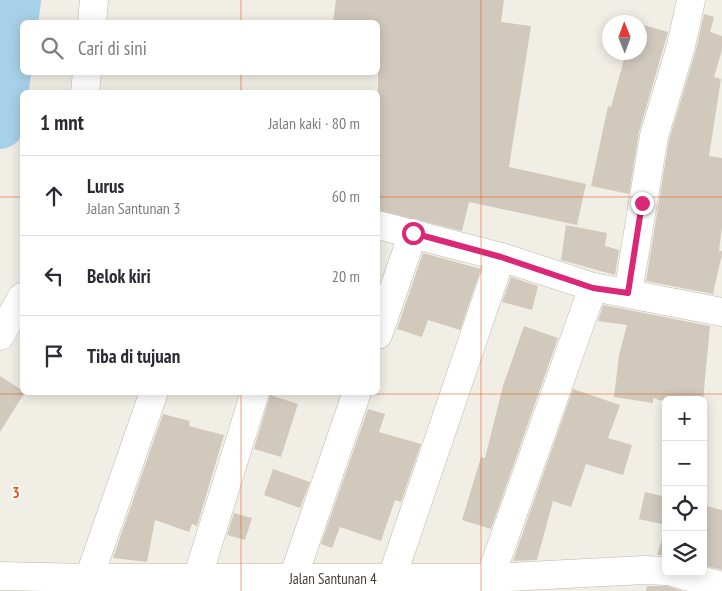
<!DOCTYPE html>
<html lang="id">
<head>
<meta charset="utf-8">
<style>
	:root { --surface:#fff; --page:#f7f7f7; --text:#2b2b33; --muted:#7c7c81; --line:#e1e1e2 }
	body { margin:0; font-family:"PT Sans Narrow",sans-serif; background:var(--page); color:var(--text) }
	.controls { position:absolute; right:15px; bottom:15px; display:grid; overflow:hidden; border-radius:8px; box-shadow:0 2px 12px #0003 }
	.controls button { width:45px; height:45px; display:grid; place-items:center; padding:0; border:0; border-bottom:1px solid var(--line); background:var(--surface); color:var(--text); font:25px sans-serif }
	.compass { position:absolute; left:602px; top:15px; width:45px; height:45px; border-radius:50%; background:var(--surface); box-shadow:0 2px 12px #0003; rotate:359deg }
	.stop { position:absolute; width:15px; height:15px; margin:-11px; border:4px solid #db2777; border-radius:50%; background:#fff }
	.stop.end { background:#db2777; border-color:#fff; box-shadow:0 1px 5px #0008 }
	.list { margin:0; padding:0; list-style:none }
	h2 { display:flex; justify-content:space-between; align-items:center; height:65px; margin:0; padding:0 20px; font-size:21px }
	h2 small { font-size:16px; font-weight:400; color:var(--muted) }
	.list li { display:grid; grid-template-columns:32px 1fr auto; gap:15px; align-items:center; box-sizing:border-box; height:80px; padding:0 20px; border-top:1px solid var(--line) }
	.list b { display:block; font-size:19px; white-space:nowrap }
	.list p { margin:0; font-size:16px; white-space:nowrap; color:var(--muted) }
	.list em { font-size:16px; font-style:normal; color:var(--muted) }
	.icon { flex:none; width:28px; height:28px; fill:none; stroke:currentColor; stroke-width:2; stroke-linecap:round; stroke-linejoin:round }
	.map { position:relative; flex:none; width:722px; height:591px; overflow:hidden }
	.search { position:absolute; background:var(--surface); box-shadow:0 2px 12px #0003; left:20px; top:20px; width:360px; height:55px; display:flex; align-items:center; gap:12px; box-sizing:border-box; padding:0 18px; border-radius:8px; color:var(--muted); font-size:19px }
	.panel { position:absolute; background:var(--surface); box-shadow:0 2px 12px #0003; left:20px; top:90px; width:360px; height:305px; border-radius:8px }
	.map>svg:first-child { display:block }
</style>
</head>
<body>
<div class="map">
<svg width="722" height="591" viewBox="0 0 722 591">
	<rect width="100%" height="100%" fill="#f1eee6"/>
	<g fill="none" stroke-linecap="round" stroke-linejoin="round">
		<polyline stroke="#a7d1e9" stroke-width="48" points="0,125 17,0"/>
	</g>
	<g fill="#d2c9bd">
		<polygon points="336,0 504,0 501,22 531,26 509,167 586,184 577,225 469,202 462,231 378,210 378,22 333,22"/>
		<polygon points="704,14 714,17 710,32 722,36 722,50 714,77 721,79 709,156 722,158 722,227 719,251 722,251 722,254 713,294 646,281 669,140 696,50"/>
		<polygon points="640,24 668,32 639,132 629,194 591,186 608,106 611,107 626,52 640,52"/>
		<polygon points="566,225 607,233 605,246 619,250 615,275 561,260"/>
		<polygon points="423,253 481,269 460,330 428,320 422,337 397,329"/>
		<polygon points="511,277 538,286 532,310 502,302"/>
		<polygon points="603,305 710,326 703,400 666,400 666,402 653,398 653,403 614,397 619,355 627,325 598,321"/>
		<polygon points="524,326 558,338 491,529 462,520 481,457 485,458 503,386"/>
		<polygon points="0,376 25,392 0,432"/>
		<polygon points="573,389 620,405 608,438 632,445 623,475 586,464 571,507 553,501 537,560 513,561"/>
		<polygon points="270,395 298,404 281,457 254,449"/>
		<polygon points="368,409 385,414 379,432 421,444 401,502 395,500 381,541 340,527 332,548 321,544"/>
		<polygon points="163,414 190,421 189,426 224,435 197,526 192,524 189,532 155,520 147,562 113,558"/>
		<polygon points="273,469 310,482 300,508 264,495"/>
		<polygon points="645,492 666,497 666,525 639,519"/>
		<polygon points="703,505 722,510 722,570 703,565"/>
		<polygon points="234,513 252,518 245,540 227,535"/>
		<polygon points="666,527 666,555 657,555"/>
		<polygon points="647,586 667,586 682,591 646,591"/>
	</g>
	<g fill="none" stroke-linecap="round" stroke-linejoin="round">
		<defs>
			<g id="minor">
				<polyline points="92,22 94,0"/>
				<polyline points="85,92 87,72"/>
				<polyline points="378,225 501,257 593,287 722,312"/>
				<polyline points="628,293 654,136 681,46 691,0"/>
				<polyline points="378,335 413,233"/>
				<polyline points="0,336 22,297"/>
				<polyline points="672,572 722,586"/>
				<polyline points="0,576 89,578 490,578 644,570 666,571"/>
				<polyline points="198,576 255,392"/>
				<polyline points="392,577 501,257"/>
				<polyline points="89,578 154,392"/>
				<polyline points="293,578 357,392"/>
				<polyline points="490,578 593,287"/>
			</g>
		</defs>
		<use href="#minor" stroke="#bfb8ad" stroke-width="29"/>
		<use href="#minor" stroke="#fff" stroke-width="28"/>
	</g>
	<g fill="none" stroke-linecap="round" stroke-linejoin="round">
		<polyline stroke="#db2777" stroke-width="6" points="413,233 501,257 593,288 628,293 642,203"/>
	</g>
	<path fill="none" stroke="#e8590c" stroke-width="1" stroke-opacity="0.55" d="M241 0V22M481 0V591M241 72V92M0 197H22M378 197H722M241 392V591M0 394H722"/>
	<g text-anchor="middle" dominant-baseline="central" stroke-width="4" stroke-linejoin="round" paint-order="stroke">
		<g font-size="15" fill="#443e36" stroke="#fff">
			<text x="333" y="578">Jalan Santunan 4</text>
		</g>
	</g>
	<g font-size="16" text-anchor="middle" font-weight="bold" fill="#e8590c" stroke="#fff" stroke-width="4" stroke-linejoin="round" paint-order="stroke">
		<text x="16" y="498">3</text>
	</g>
</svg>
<div class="controls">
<button>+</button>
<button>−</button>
<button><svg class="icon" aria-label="locate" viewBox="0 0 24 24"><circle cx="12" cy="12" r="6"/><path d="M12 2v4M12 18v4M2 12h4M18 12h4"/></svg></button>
<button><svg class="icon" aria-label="layers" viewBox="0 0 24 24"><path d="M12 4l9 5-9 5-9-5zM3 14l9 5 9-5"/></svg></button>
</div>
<svg class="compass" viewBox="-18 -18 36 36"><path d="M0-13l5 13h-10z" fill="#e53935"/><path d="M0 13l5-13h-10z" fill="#7c7c81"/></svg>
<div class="stop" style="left:413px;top:233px"></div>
<div class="stop end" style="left:642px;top:203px"></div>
<div class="search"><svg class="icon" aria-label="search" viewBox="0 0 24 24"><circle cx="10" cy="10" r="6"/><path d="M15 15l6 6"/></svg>Cari di sini</div>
<section class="panel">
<h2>1 mnt<small>Jalan kaki · 80 m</small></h2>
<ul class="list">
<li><svg class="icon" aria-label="ahead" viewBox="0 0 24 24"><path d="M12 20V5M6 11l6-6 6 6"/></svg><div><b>Lurus</b><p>Jalan Santunan 3</p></div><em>60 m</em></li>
<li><svg class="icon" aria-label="left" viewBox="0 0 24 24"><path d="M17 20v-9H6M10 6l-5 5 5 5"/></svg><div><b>Belok kiri</b></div><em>20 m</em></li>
<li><svg class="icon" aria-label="arrive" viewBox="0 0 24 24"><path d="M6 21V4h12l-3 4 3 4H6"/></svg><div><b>Tiba di tujuan</b></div></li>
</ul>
</section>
</div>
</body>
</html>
